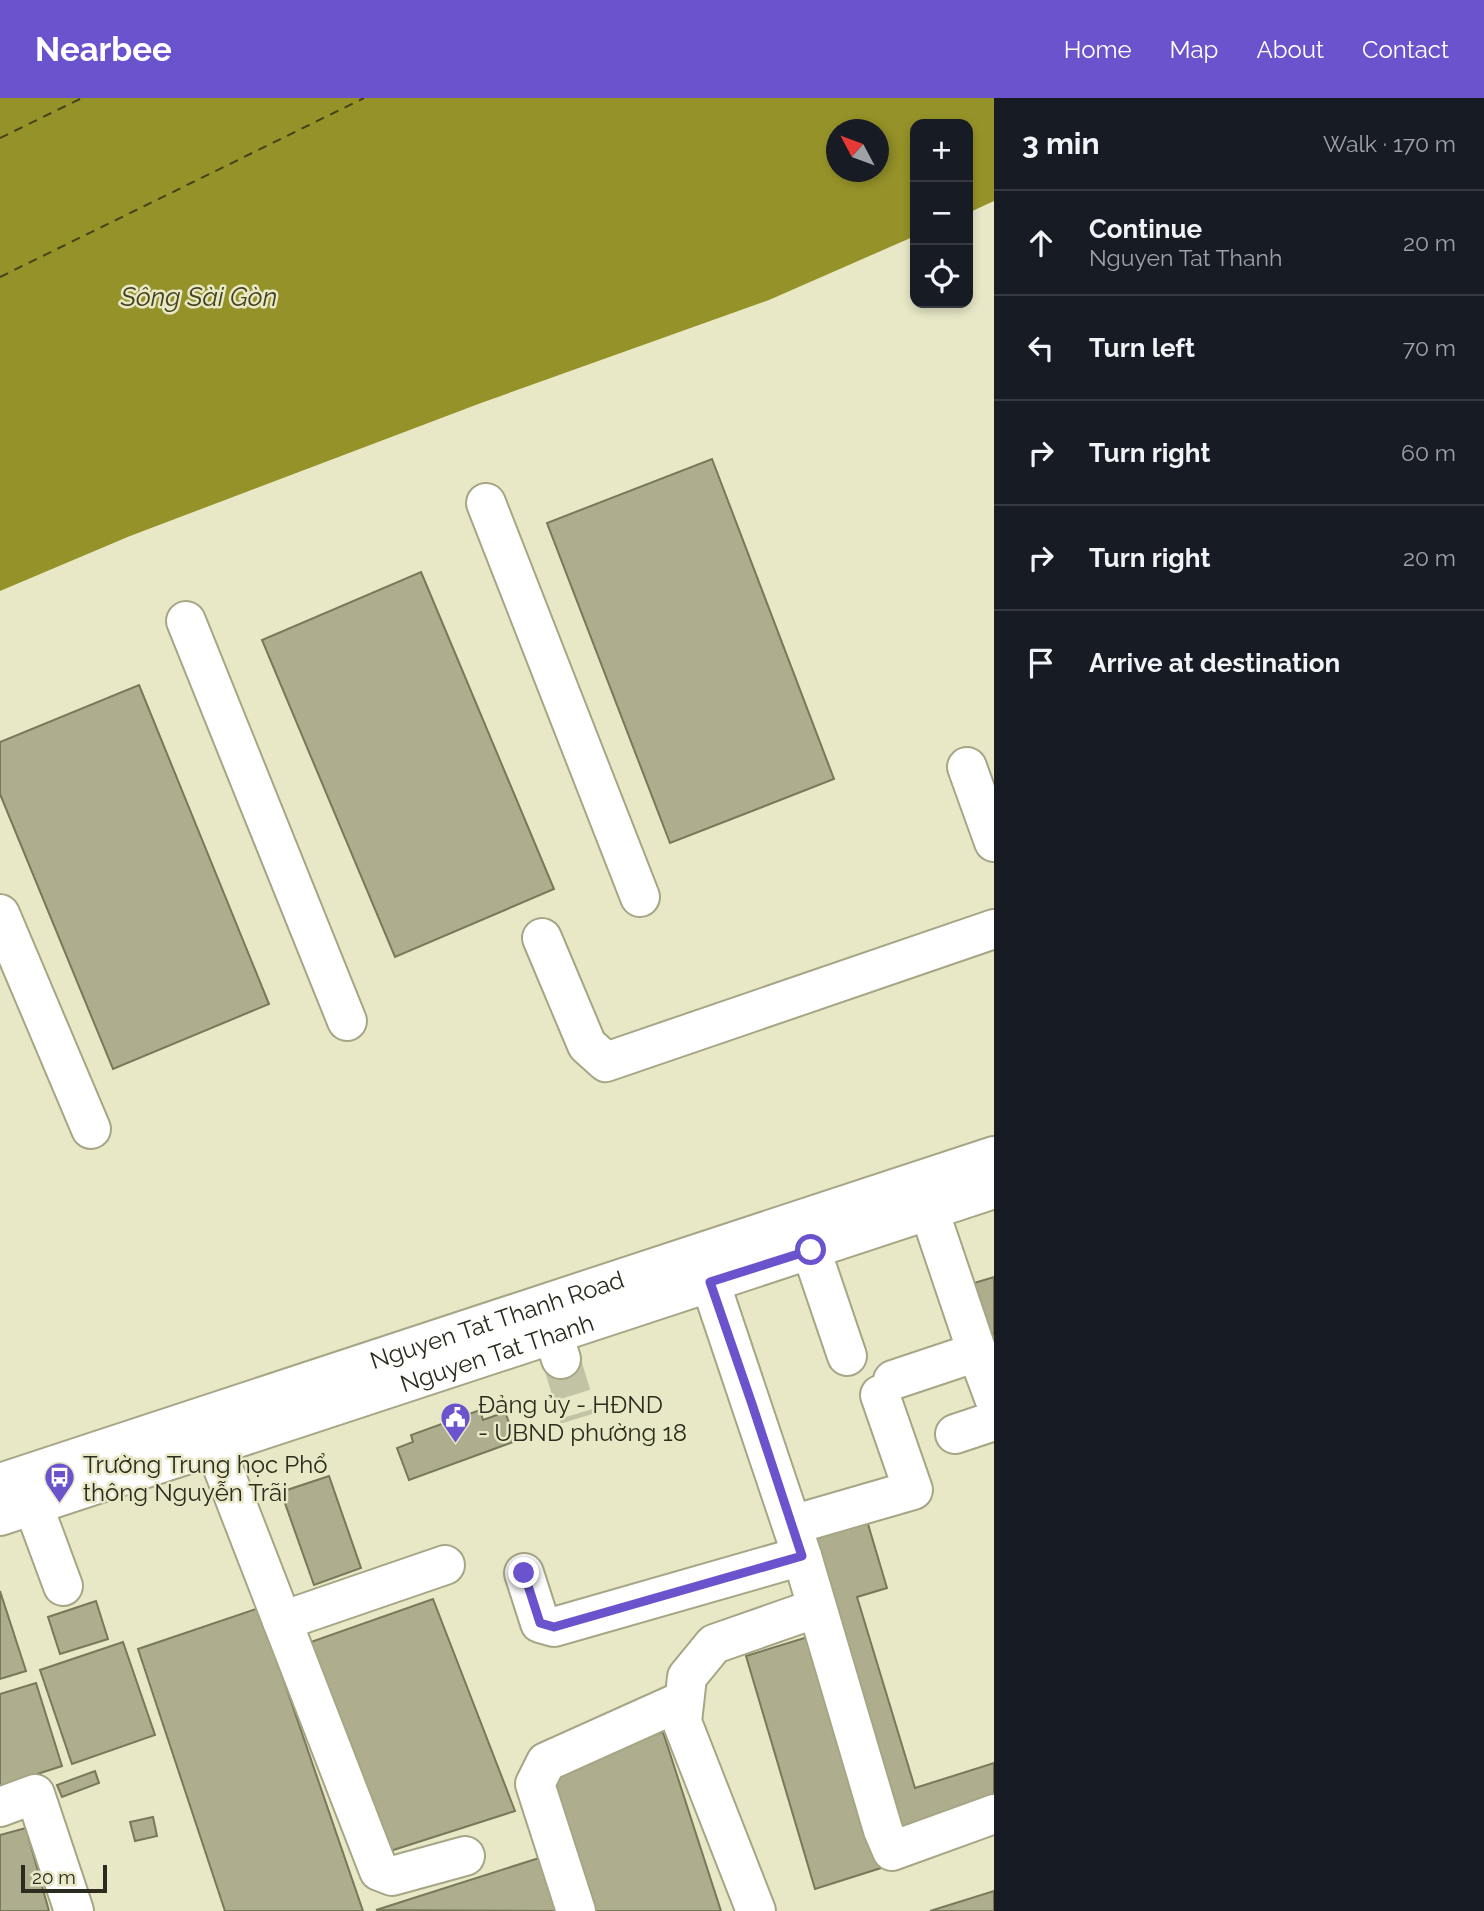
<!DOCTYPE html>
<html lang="en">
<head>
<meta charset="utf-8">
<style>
	:root { --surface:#171b24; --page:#20242c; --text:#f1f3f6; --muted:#9ea1a6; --line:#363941; --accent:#6b53cd }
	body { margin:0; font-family:Raleway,sans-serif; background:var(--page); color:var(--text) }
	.controls { position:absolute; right:21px; top:21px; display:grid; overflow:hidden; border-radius:14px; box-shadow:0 4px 10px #0003 }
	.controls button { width:63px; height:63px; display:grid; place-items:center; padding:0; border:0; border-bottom:2px solid var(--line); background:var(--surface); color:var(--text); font:35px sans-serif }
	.compass { position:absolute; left:826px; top:21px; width:63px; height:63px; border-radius:50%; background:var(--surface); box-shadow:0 4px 10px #0003; rotate:311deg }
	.scale { position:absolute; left:21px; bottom:18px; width:86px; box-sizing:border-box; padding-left:7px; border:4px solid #2b2b1e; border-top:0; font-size:19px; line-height:24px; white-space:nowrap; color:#2b2b1e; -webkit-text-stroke:5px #e8e8c7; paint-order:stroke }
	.stop { position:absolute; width:21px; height:21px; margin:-16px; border:5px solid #6b53cd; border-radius:50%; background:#fff }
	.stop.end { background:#6b53cd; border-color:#fff; box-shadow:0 2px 7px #0008 }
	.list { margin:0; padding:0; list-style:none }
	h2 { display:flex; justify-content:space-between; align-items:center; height:91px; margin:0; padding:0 28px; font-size:30px }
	h2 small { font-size:23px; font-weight:400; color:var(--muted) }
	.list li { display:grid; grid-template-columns:46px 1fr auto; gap:21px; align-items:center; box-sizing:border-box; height:105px; padding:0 28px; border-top:2px solid var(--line) }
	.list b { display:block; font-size:26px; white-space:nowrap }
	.list p { margin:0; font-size:23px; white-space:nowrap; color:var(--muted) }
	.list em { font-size:23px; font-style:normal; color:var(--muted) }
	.icon { flex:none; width:38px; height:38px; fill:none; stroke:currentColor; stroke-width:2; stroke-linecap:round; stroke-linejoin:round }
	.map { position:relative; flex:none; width:994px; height:1813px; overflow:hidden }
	header { display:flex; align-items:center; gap:42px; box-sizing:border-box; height:98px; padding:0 35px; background:var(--accent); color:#fff }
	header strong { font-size:33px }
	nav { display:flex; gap:38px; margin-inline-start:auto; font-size:24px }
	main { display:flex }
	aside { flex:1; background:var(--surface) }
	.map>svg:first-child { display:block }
</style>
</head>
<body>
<header>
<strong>Nearbee</strong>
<nav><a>Home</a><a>Map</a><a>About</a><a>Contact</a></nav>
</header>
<main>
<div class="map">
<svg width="994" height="1813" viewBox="0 0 994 1813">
	<rect width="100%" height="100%" fill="#e8e8c7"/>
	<path fill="#959229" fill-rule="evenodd" d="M0 0H994V103L968 115V26H915V138L769 202 481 305 130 438 0 493ZM836 32H878V74H836Z"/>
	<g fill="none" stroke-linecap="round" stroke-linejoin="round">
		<g stroke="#434218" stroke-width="2" stroke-dasharray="9 7" stroke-linecap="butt">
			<polyline points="0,40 82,0"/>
			<polyline points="0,179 364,0"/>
		</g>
	</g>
	<g fill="#aeae8e" stroke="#78785a" stroke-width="2">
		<polygon points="712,361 834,681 670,745 547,425"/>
		<polygon points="421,474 554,791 395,859 262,542"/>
		<polygon points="139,587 269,906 113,971 0,696 0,644"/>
		<polygon points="994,1179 994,1263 971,1186"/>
		<polygon points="480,1312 483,1322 505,1314 516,1343 409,1382 397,1350 413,1344 411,1337"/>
		<polygon points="329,1378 361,1470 314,1487 281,1394"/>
		<polygon points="865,1416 887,1490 857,1499 915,1690 994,1665 994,1704 900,1734 800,1437"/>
		<polygon points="0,1493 26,1573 0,1581"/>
		<polygon points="433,1501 515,1713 384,1755 305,1546"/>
		<polygon points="96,1503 108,1541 60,1556 48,1519"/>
		<polygon points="259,1510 363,1813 225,1813 138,1551"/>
		<polygon points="811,1538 881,1770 815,1791 746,1558"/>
		<polygon points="123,1544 155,1637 72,1666 40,1572"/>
		<polygon points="36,1585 62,1668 0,1688 0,1596"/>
		<polygon points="663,1634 721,1813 590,1813 545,1673"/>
		<polygon points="95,1673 99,1685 62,1699 57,1687"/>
		<polygon points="153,1719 157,1738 135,1743 130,1724"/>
		<polygon points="26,1730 49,1813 0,1813 0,1737"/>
		<polygon points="539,1760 558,1813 376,1812"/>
		<polygon points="994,1793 994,1813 930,1813"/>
	</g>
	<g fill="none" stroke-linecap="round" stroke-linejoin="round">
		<polyline stroke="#c2c2a5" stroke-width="38" stroke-dasharray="38 19" stroke-linecap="butt" points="561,1261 579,1320"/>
		<defs>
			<g id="minor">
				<polyline points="486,405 640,799"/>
				<polyline points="186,523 347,923"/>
				<polyline points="967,669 994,744"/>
				<polyline points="0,816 91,1031"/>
				<polyline points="542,840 587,947 606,964 994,831"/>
				<polyline points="811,1152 847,1258"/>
				<polyline points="710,1184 802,1458 883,1732 892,1753 994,1716"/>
				<polyline points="553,1236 561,1261"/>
				<polyline points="977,1254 994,1300"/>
				<polyline points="893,1282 977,1254 929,1112"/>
				<polyline points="955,1336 994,1323"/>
				<polyline points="214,1347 379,1773 392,1778 465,1758"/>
				<polyline points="33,1407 63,1488"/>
				<polyline points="792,1427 913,1392 880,1297"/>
				<polyline points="524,1475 540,1525 554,1529 802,1458"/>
				<polyline points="282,1523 445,1467"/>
				<polyline points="0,1709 35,1696 74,1813"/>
				<polyline points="576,1813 535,1686 546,1664 684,1602"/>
				<polyline points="756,1813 682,1624 687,1579 714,1546 817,1510"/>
			</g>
			<g id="major">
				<path id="s1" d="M0 1385 994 1058"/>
				<path id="s2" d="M0 1418 994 1091"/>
			</g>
		</defs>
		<use href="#minor" stroke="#a6a686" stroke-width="42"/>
		<use href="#major" stroke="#a6a686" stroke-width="42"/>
		<use href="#minor" stroke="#fff" stroke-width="38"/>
		<use href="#major" stroke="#fff" stroke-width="38"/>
	</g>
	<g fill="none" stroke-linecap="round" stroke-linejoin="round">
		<polyline stroke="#6b53cd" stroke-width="9" points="524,1475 540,1525 554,1529 802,1458 752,1306 710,1184 811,1152"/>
	</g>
	<defs>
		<symbol id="civic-pin" viewBox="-11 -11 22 30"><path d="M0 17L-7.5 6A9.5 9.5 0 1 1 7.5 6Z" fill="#6b53cd" stroke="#e8e8c7"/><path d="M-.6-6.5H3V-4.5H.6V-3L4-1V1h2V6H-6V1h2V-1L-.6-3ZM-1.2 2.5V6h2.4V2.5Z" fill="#fff"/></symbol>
		<symbol id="bus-pin" viewBox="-11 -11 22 30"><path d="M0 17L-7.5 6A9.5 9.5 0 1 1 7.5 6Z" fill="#6b53cd" stroke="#e8e8c7"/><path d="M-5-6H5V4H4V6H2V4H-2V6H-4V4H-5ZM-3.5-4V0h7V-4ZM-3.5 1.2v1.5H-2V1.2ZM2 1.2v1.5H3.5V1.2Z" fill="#fff"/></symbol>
	</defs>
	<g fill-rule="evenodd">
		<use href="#civic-pin" x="438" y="1302" width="35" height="47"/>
		<use href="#bus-pin" x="42" y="1362" width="35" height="47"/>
	</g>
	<g text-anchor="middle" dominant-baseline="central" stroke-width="5" stroke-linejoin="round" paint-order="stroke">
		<g font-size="24" fill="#2b2b1e" stroke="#e8e8c7">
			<text stroke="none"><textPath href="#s1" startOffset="523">Nguyen Tat Thanh Road</textPath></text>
			<text stroke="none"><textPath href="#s2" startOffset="523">Nguyen Tat Thanh</textPath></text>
		</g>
		<g font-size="24" fill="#2b2b1e" stroke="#e8e8c7" text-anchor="start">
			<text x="478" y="1306">Đảng ủy - HĐND<tspan x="478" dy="28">- UBND phường 18</tspan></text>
			<text x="83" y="1366">Trường Trung học Phổ<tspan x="83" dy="28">thông Nguyễn Trãi</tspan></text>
		</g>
		<g font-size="26" font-style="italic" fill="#434218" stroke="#e8e8c7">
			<text x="199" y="199">Sông Sài Gòn</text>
		</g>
	</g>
</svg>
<div class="controls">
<button>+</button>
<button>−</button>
<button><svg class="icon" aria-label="locate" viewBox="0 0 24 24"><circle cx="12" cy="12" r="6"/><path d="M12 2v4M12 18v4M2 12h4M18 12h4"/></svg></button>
</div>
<svg class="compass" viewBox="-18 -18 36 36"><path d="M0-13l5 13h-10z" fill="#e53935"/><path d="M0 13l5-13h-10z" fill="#9ea1a6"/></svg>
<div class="scale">20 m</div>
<div class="stop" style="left:811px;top:1152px"></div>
<div class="stop end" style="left:524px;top:1475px"></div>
</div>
<aside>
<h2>3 min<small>Walk · 170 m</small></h2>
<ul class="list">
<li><svg class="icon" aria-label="ahead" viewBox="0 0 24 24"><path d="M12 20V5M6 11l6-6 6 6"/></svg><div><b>Continue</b><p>Nguyen Tat Thanh</p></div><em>20 m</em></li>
<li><svg class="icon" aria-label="left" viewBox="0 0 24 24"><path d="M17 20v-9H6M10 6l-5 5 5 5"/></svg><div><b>Turn left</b></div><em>70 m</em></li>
<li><svg class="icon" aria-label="right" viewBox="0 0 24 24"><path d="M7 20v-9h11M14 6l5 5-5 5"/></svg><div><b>Turn right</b></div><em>60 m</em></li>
<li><svg class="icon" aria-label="right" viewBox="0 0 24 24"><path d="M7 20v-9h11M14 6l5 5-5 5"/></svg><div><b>Turn right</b></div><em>20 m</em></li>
<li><svg class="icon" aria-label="arrive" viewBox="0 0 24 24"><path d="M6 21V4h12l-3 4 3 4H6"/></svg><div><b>Arrive at destination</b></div></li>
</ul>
</aside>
</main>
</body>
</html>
